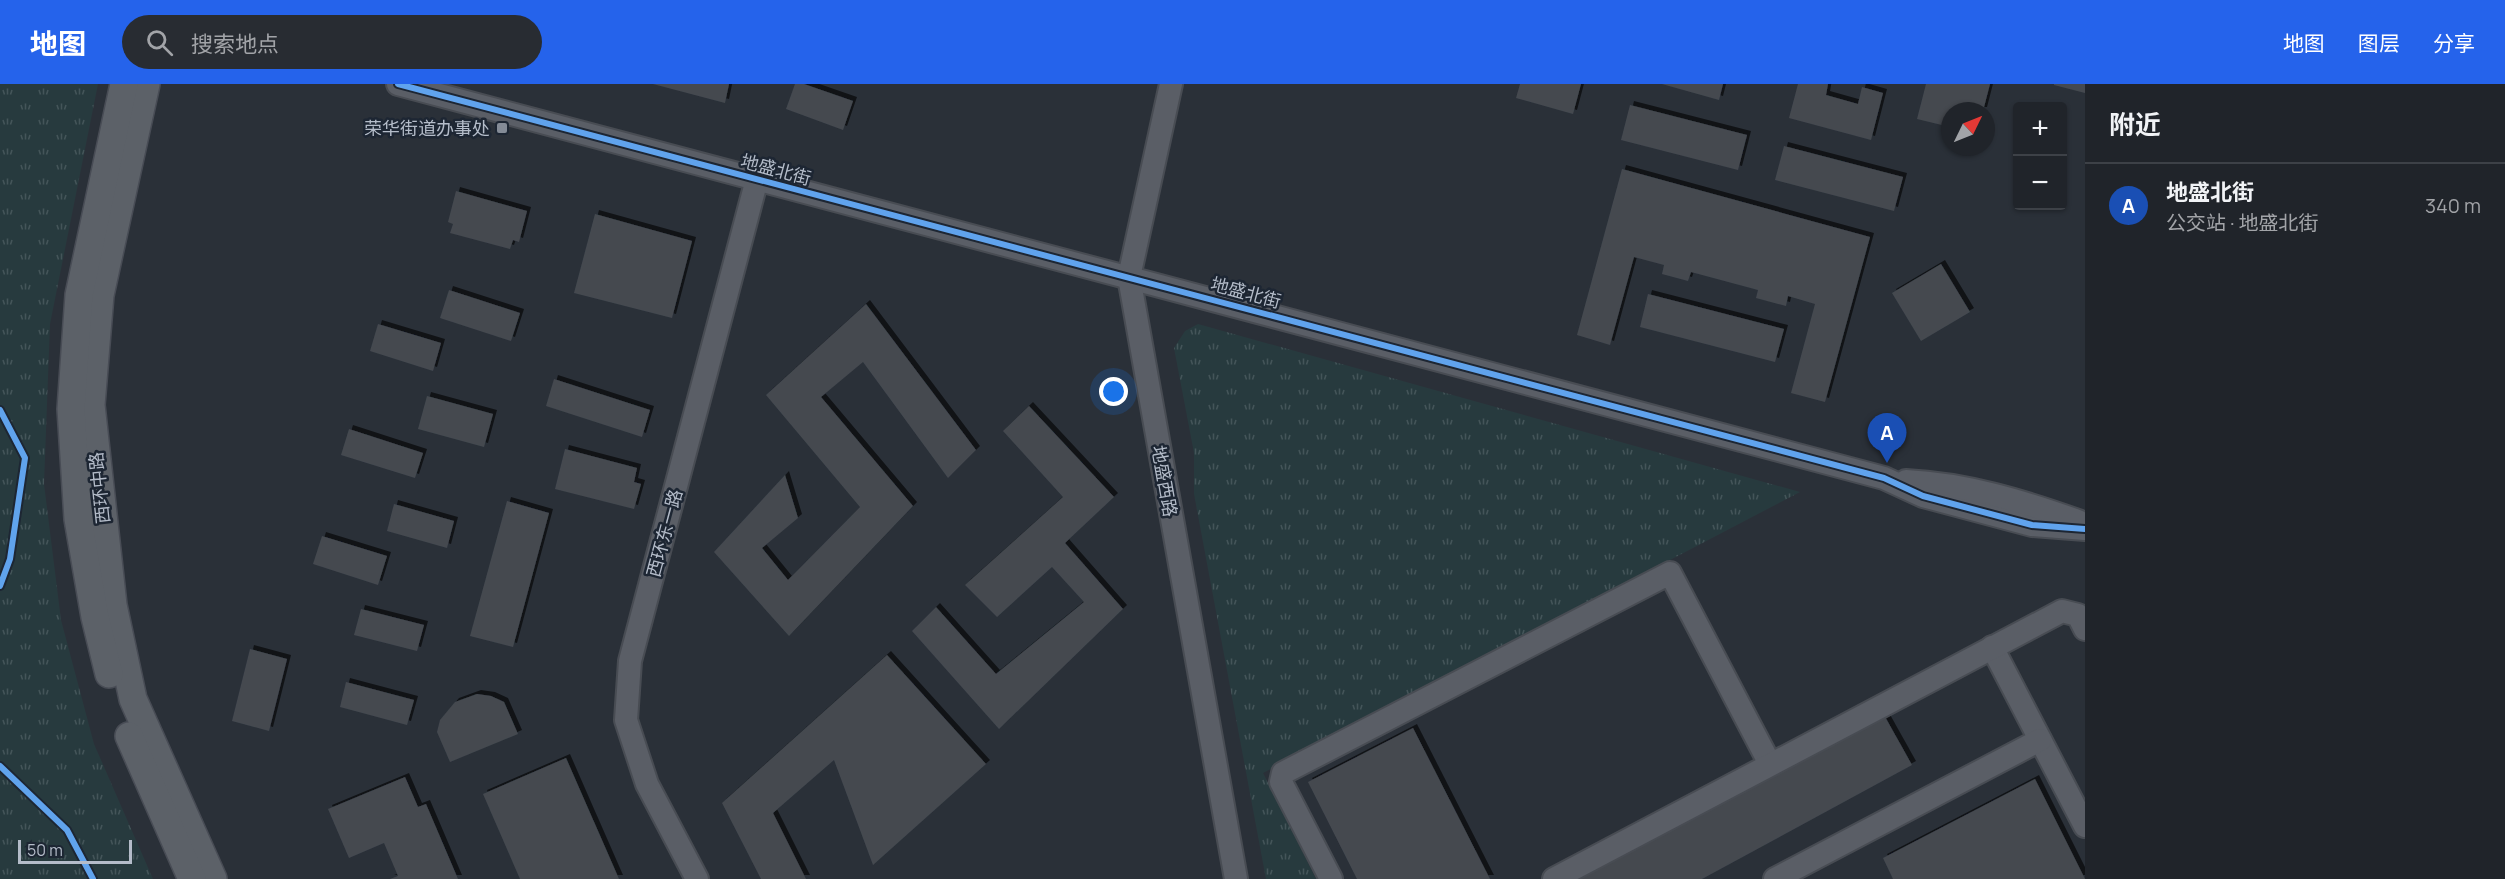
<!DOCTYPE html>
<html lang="zh">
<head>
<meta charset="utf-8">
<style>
	:root { --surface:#20242a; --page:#282c32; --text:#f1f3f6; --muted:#a2a4a8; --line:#3d4147; --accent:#2563eb }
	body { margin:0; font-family:Manrope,"Noto Sans SC",sans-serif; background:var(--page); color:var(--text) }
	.controls { position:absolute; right:18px; top:18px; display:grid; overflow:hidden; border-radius:6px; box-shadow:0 2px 4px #0004 }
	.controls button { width:54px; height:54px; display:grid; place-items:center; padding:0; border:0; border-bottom:2px solid var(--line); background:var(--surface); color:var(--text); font:30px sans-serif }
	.compass { position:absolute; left:1941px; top:18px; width:54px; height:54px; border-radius:50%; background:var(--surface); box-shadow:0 2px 4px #0004; rotate:47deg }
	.scale { position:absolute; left:18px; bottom:15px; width:114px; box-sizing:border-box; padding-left:6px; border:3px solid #b4bcc9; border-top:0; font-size:16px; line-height:21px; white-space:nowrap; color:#b4bcc9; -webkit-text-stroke:4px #1d2633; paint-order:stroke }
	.you { position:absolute; left:1114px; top:308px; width:21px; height:21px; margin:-15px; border:4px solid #fff; border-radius:50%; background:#1a73e8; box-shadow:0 0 0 9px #1a73e833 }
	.badge { display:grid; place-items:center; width:39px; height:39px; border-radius:50%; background:var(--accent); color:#fff; font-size:20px; font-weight:700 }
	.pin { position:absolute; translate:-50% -50px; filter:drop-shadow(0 2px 3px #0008) }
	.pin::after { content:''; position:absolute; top:32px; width:21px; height:18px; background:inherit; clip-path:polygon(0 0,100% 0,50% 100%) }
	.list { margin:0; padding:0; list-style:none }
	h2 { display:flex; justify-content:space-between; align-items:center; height:78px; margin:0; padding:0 24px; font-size:26px }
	h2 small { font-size:20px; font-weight:400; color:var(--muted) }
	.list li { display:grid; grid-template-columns:39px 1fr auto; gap:18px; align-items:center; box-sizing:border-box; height:84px; padding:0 24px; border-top:2px solid var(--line) }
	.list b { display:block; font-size:22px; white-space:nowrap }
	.list p { margin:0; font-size:20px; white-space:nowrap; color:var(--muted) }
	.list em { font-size:20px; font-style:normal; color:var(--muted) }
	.icon { flex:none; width:33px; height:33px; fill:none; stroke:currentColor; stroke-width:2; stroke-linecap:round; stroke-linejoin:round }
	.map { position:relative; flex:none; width:2085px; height:795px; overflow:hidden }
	header { display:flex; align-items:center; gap:36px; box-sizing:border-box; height:84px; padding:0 30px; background:var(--accent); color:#fff }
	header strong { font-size:28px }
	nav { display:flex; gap:33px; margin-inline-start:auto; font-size:21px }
	.search { width:420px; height:54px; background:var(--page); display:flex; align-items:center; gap:15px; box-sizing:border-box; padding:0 21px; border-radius:33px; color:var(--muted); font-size:22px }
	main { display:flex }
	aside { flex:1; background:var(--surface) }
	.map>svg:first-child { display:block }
</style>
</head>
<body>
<header>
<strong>地图</strong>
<div class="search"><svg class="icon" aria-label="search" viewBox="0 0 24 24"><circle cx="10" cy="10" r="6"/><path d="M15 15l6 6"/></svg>搜索地点</div>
<nav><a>地图</a><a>图层</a><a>分享</a></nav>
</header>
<main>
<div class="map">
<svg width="2085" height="795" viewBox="0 0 2085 795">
	<defs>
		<pattern id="grass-tufts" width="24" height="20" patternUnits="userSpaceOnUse" patternTransform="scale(1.5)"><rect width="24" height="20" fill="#273a3e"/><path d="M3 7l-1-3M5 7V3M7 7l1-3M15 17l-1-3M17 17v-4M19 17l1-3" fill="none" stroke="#445559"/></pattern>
		<filter id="shadow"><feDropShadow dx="4" dy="-4" stdDeviation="0" flood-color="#0009"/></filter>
	</defs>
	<rect width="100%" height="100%" fill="#2a3038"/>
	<g fill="url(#grass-tufts)">
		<polygon points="0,0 98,0 50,240 44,400 61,536 94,660 153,795 0,795"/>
		<polygon points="1198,240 1800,408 1263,689 1316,795 1266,795 1194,410 1194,369 1174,264 1185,247"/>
	</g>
	<g fill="#444950" filter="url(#shadow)">
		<polygon points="653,0 729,0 725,19"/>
		<polygon points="795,0 804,0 853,17 843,46 786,25"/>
		<polygon points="1520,0 1581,0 1573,30 1516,14"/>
		<polygon points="1662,0 1723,0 1719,16"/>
		<polygon points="1798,0 1828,0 1826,11 1858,20 1862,3 1883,9 1871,56 1789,34"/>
		<polygon points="1926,0 1990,0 1983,27 1950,27 1950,43 1917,35"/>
		<polygon points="2054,0 2085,0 2085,9 2054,1"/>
		<polygon points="1630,21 1747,51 1738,86 1621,56"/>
		<polygon points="1784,62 1903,93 1894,127 1775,96"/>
		<polygon points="1622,85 1870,153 1825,318 1791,309 1815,220 1788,212 1786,222 1756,214 1758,206 1691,188 1688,197 1662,190 1664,181 1634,173 1610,261 1577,251"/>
		<polygon points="456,107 527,127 519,158 513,156 510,165 450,149 453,140 448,138"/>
		<polygon points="595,130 692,157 672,234 574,209"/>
		<polygon points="1941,180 1970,228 1921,257 1892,209"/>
		<polygon points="449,206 520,229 511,257 440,234"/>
		<polygon points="1648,210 1784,245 1775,278 1640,243"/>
		<polygon points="866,220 976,366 948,394 863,278 821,313 913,422 789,552 714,468 785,391 798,434 762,464 788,496 860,423 766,311"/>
		<polygon points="378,240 441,259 433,287 370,267"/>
		<polygon points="554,295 650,326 642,353 546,322"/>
		<polygon points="427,312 493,330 484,363 418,345"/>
		<polygon points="1029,322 1114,413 1065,459 1123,525 999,645 912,547 936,523 996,590 1084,518 1052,483 997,533 965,501 1063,413 1003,347"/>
		<polygon points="349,345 423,369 415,394 341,371"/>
		<polygon points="565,365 637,384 634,398 641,400 634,425 555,405"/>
		<polygon points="507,417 549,429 513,563 470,552"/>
		<polygon points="394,420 454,437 447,464 387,447"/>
		<polygon points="322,452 387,472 378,501 313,480"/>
		<polygon points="361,525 424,541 417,567 354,551"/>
		<polygon points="250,565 287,575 269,647 232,637"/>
		<polygon points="887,571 986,680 873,781 834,676 773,729 806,795 761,795 722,719"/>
		<polygon points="346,598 414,616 407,641 340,623"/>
		<polygon points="477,610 491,612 504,618 518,650 450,678 437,648 440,636 455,618"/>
		<polygon points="1884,631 1912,681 1702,795 1580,795"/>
		<polygon points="1413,644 1490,795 1357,795 1308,698"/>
		<polygon points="566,674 619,795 520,795 483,710"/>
		<polygon points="405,693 418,723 426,720 458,795 390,795 398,792 384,759 349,774 328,725"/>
		<polygon points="2035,695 2085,795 1893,795 1883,774"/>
	</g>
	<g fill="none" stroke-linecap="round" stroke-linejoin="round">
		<defs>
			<g id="minor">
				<polyline points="398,0 1884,394 1923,412 2032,441 2085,445"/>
				<polyline points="1171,0 1129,193 1236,795"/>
				<path d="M1906 397C1966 400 2022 417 2078 437"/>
				<polyline points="1992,563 2085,742"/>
				<polyline points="697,795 647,700 626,636 630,577 757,95"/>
				<polyline points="1331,795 1281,698 1283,689 1670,489 1770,680"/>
				<polyline points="1554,795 2062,527 2078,531 2085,545"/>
				<polyline points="1775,795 2040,656"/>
			</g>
			<g id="major">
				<polyline points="146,0 100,211 91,321 113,521 133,615 213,795"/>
				<polyline points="109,590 95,533 78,435 71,325 79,211 124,0"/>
				<polyline points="129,652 192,795"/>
			</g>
		</defs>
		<use href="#minor" stroke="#484c53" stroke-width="26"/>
		<use href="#major" stroke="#484c55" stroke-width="30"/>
		<use href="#minor" stroke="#5a5e66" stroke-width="22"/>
		<use href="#major" stroke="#5c6168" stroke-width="27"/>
		<defs>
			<g id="cycleway">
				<polyline points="398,0 1884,394 1923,412 2032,441 2085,445"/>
				<polyline points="0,326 25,374 10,475 0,502"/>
				<polyline points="0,682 67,746 93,795"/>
			</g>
		</defs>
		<use href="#cycleway" stroke="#1d2633" stroke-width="10"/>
		<use href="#cycleway" stroke="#60a3ed" stroke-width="6"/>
	</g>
	<rect fill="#848b96" stroke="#1d2633" stroke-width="2" x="496" y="38" width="12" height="12" rx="3"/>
	<g text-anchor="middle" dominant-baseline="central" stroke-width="5" stroke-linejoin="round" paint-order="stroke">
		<g font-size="18" fill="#b4bcc9" stroke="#1d2633" text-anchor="end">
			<text x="490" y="44">荣华街道办事处</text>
		</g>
		<g font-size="18" fill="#b4bcc9" stroke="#1d2633">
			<text transform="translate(776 85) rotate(15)">地盛北街</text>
			<text transform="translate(1246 208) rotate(15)">地盛北街</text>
			<text transform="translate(1165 397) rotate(80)">地盛西路</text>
			<text transform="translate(99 404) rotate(-96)">西环中路</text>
			<text transform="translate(664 449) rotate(-75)">西环东一路</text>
		</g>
	</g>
</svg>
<div class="controls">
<button>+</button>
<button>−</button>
</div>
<svg class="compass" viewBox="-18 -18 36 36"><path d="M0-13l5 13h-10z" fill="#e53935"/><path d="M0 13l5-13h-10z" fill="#a2a4a8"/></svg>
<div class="scale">50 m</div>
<div class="you"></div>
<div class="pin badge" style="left:1887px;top:379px;background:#1a4fb4">A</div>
</div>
<aside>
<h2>附近<small></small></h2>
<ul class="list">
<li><span class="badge" style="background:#1a4fb4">A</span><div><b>地盛北街</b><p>公交站 · 地盛北街</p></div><em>340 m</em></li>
</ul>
</aside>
</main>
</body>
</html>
